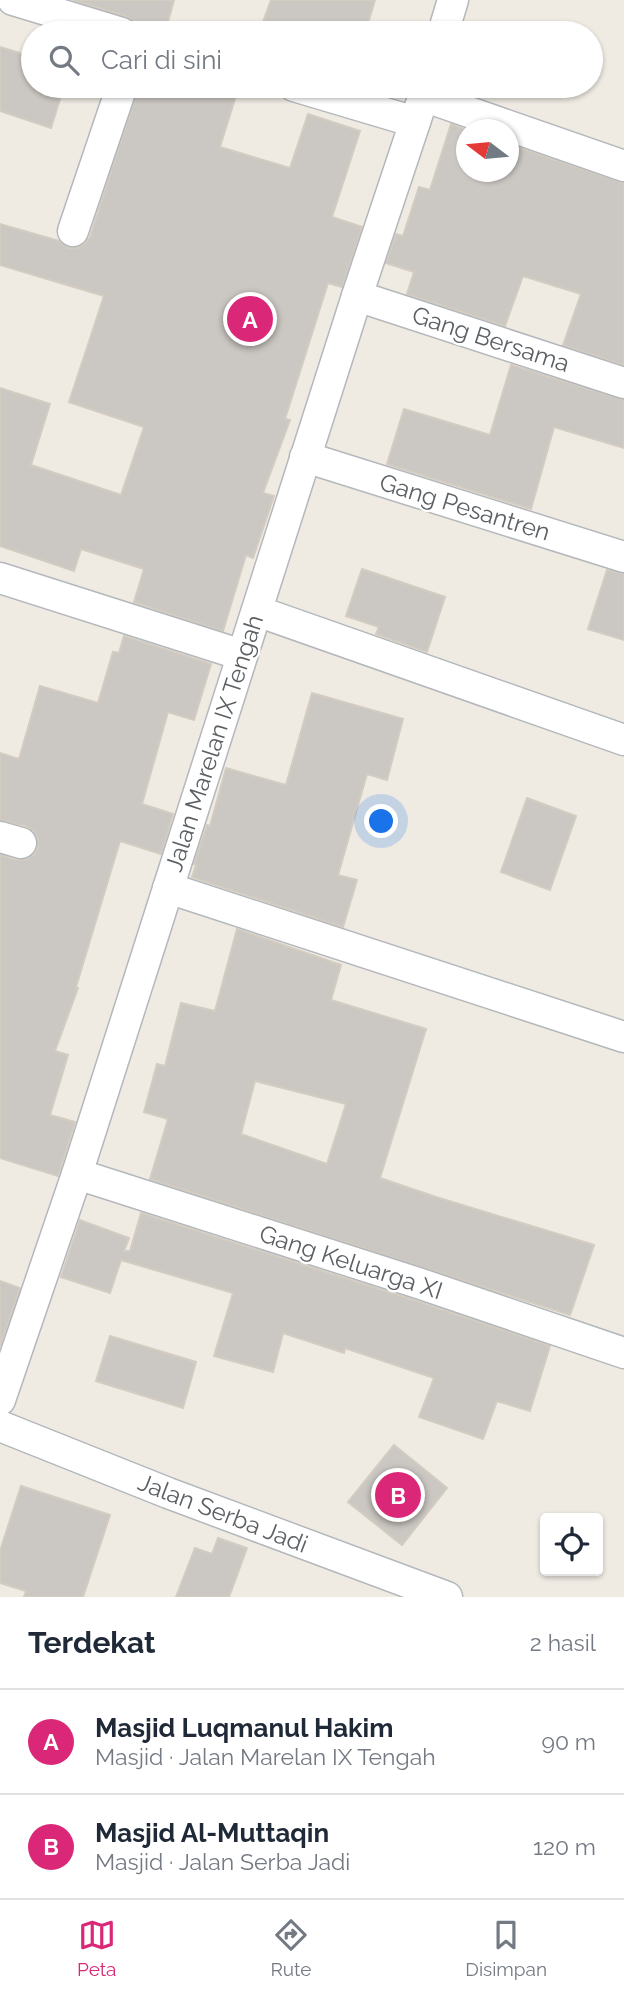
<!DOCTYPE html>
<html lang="id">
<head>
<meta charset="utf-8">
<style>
	:root { --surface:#fff; --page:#f6f6f7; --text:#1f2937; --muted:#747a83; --line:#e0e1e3; --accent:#db2777 }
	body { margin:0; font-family:Raleway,sans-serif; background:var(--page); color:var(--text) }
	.controls { position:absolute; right:21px; bottom:21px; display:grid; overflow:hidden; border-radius:7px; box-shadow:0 2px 5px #0004 }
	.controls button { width:63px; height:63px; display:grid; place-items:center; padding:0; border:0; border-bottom:2px solid var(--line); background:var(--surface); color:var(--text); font:35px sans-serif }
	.compass { position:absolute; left:456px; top:119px; width:63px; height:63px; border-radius:50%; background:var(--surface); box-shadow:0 2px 5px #0004; rotate:286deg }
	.you { position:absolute; left:382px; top:822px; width:24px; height:24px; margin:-18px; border:5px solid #fff; border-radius:50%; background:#1a73e8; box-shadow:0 0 0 10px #1a73e833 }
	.badge { display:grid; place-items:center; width:46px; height:46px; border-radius:50%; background:var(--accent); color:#fff; font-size:23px; font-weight:700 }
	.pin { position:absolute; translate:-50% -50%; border:4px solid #fff; box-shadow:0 2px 7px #0006 }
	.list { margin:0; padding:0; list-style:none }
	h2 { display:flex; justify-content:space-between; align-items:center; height:91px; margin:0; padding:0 28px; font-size:30px }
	h2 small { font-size:23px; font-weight:400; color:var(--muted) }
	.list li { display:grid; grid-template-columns:46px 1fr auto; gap:21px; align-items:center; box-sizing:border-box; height:105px; padding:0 28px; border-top:2px solid var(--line) }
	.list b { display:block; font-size:26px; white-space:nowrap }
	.list p { margin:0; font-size:23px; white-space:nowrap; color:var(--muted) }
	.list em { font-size:23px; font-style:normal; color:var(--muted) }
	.icon { flex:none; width:38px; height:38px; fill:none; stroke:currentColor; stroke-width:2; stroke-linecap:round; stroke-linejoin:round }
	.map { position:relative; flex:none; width:624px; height:1597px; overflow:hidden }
	.search { position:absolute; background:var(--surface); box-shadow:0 2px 5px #0004; left:21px; right:21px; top:21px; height:77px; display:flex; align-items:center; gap:18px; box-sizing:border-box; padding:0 24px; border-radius:38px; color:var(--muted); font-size:26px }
	.sheet { height:301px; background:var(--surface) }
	nav { display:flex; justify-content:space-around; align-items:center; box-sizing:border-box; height:98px; border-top:2px solid var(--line); background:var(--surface); font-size:19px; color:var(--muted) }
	nav a { display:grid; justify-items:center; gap:4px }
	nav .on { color:var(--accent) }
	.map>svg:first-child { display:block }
</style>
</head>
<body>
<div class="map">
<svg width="624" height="1597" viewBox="0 0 624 1597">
	<rect width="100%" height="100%" fill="#efebe3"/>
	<g fill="#cbc7c2" stroke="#d3ccc1" stroke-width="2" fill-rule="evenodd">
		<polygon points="73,0 174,0 165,33 139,33 135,22 128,17"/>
		<polygon points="271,0 375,0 365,33 259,33"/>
		<polygon points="33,46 33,86 64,86 51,128 0,111 0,47 30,56"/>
		<polygon points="139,86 239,86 220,147 290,168 308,114 360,131 332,217 362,227 342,287 328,283 285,419 290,420 263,493 274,496 253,558 246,555 223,631 134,602 144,569 81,549 74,571 0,546 0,388 50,404 31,465 121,495 144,427 69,402 104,296 0,265 0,224 59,241 68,248 77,248 85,244 90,237"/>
		<polygon points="451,124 466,130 466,172 508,172 508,144 624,183 624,365 563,345 581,294 523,276 505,326 407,294 414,272 386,263 396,234 403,236 419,187 430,190"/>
		<polygon points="511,365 624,400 624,448 554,427 531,509 387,464 404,409 490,435"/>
		<polygon points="362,569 445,597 427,652 376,634 379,627 346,616"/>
		<polygon points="607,570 624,574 624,640 588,629"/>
		<polygon points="124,636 211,664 194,720 168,712 142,804 173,814 161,854 120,841 76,987 78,988 55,1051 68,1055 50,1115 75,1122 58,1176 0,1158 0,855 16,860 26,860 34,855 38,848 38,839 34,831 26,826 0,820 0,753 19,759 40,686 98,703 113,652 119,653"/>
		<polygon points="312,693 403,719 387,780 367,774 338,875 357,880 343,927 192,877 196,865 194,864 207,825 210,826 226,768 286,785"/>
		<polygon points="527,798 576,816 550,890 501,872"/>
		<path d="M237 929 341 965 331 1000 426 1029 380 1178 436 1197 594 1245 570 1315 150 1179 168 1119 144 1112 157 1064 165 1066 181 1003 215 1011ZM255 1081 346 1104 327 1164 241 1134Z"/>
		<polygon points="141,1213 413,1300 550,1346 530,1411 497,1401 483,1439 419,1417 434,1378 345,1348 344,1353 283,1333 273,1372 214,1356 233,1293 121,1260 110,1293 61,1277 80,1220 129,1238 124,1251 130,1251"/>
		<polygon points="0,1281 20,1288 0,1346"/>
		<polygon points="110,1336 196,1362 183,1408 96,1381"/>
		<polygon points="394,1445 447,1488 402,1545 348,1502"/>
		<polygon points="21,1486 110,1515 83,1597 24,1597 26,1591 0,1583 0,1551"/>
		<polygon points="218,1538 247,1548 229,1597 176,1597 195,1548 212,1554"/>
	</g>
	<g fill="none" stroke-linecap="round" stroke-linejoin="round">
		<defs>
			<g id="street">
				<polyline points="13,0 122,33"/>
				<polyline points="443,33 453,0"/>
				<polyline points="294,86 415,122"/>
				<polyline points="423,96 624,166"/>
				<polyline points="73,231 122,86"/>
				<polyline points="357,296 624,383"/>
				<polyline points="305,457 624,557"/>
				<polyline points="0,578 242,655"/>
				<polyline points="257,611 624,740"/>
				<polyline points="0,837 21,843"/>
				<polyline points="168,888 624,1037"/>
				<polyline points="77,1174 418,1283 624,1353"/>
				<polyline points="0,1400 77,1174 357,296 427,86"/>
				<polyline points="0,1426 168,1493 447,1597"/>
			</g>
		</defs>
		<use href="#street" stroke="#b4b7bb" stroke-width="33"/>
		<use href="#street" stroke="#fff" stroke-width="30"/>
	</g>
	<g text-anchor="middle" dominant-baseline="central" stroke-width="5" stroke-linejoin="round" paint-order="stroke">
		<g font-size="24" fill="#5b6064" stroke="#fff">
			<text transform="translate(491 339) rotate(18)">Gang Bersama</text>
			<text transform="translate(465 507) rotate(17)">Gang Pesantren</text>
			<text transform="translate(214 743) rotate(-72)">Jalan Marelan IX Tengah</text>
			<text transform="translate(351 1262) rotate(18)">Gang Keluarga XI</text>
			<text transform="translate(223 1513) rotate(21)">Jalan Serba Jadi</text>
		</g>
	</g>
</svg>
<div class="controls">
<button><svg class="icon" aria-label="locate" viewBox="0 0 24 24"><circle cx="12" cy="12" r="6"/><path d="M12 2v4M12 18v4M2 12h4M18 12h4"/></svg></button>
</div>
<svg class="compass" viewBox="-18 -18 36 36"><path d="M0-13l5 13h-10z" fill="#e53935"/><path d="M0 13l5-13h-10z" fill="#747a83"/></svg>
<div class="you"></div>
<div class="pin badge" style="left:250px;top:319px">A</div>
<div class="pin badge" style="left:398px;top:1495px">B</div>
<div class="search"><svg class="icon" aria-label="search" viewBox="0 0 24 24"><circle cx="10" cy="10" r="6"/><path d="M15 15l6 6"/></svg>Cari di sini</div>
</div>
<section class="sheet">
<h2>Terdekat<small>2 hasil</small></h2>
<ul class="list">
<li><span class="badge">A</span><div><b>Masjid Luqmanul Hakim</b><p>Masjid · Jalan Marelan IX Tengah</p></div><em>90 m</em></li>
<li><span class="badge">B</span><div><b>Masjid Al-Muttaqin</b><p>Masjid · Jalan Serba Jadi</p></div><em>120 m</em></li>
</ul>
</section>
<nav>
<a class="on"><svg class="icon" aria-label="map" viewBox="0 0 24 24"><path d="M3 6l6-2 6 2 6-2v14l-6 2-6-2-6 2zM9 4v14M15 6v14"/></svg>Peta</a>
<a><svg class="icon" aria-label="directions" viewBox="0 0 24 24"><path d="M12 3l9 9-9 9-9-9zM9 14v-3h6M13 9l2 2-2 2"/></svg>Rute</a>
<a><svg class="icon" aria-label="saved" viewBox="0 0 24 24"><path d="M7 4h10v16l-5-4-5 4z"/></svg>Disimpan</a>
</nav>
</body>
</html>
